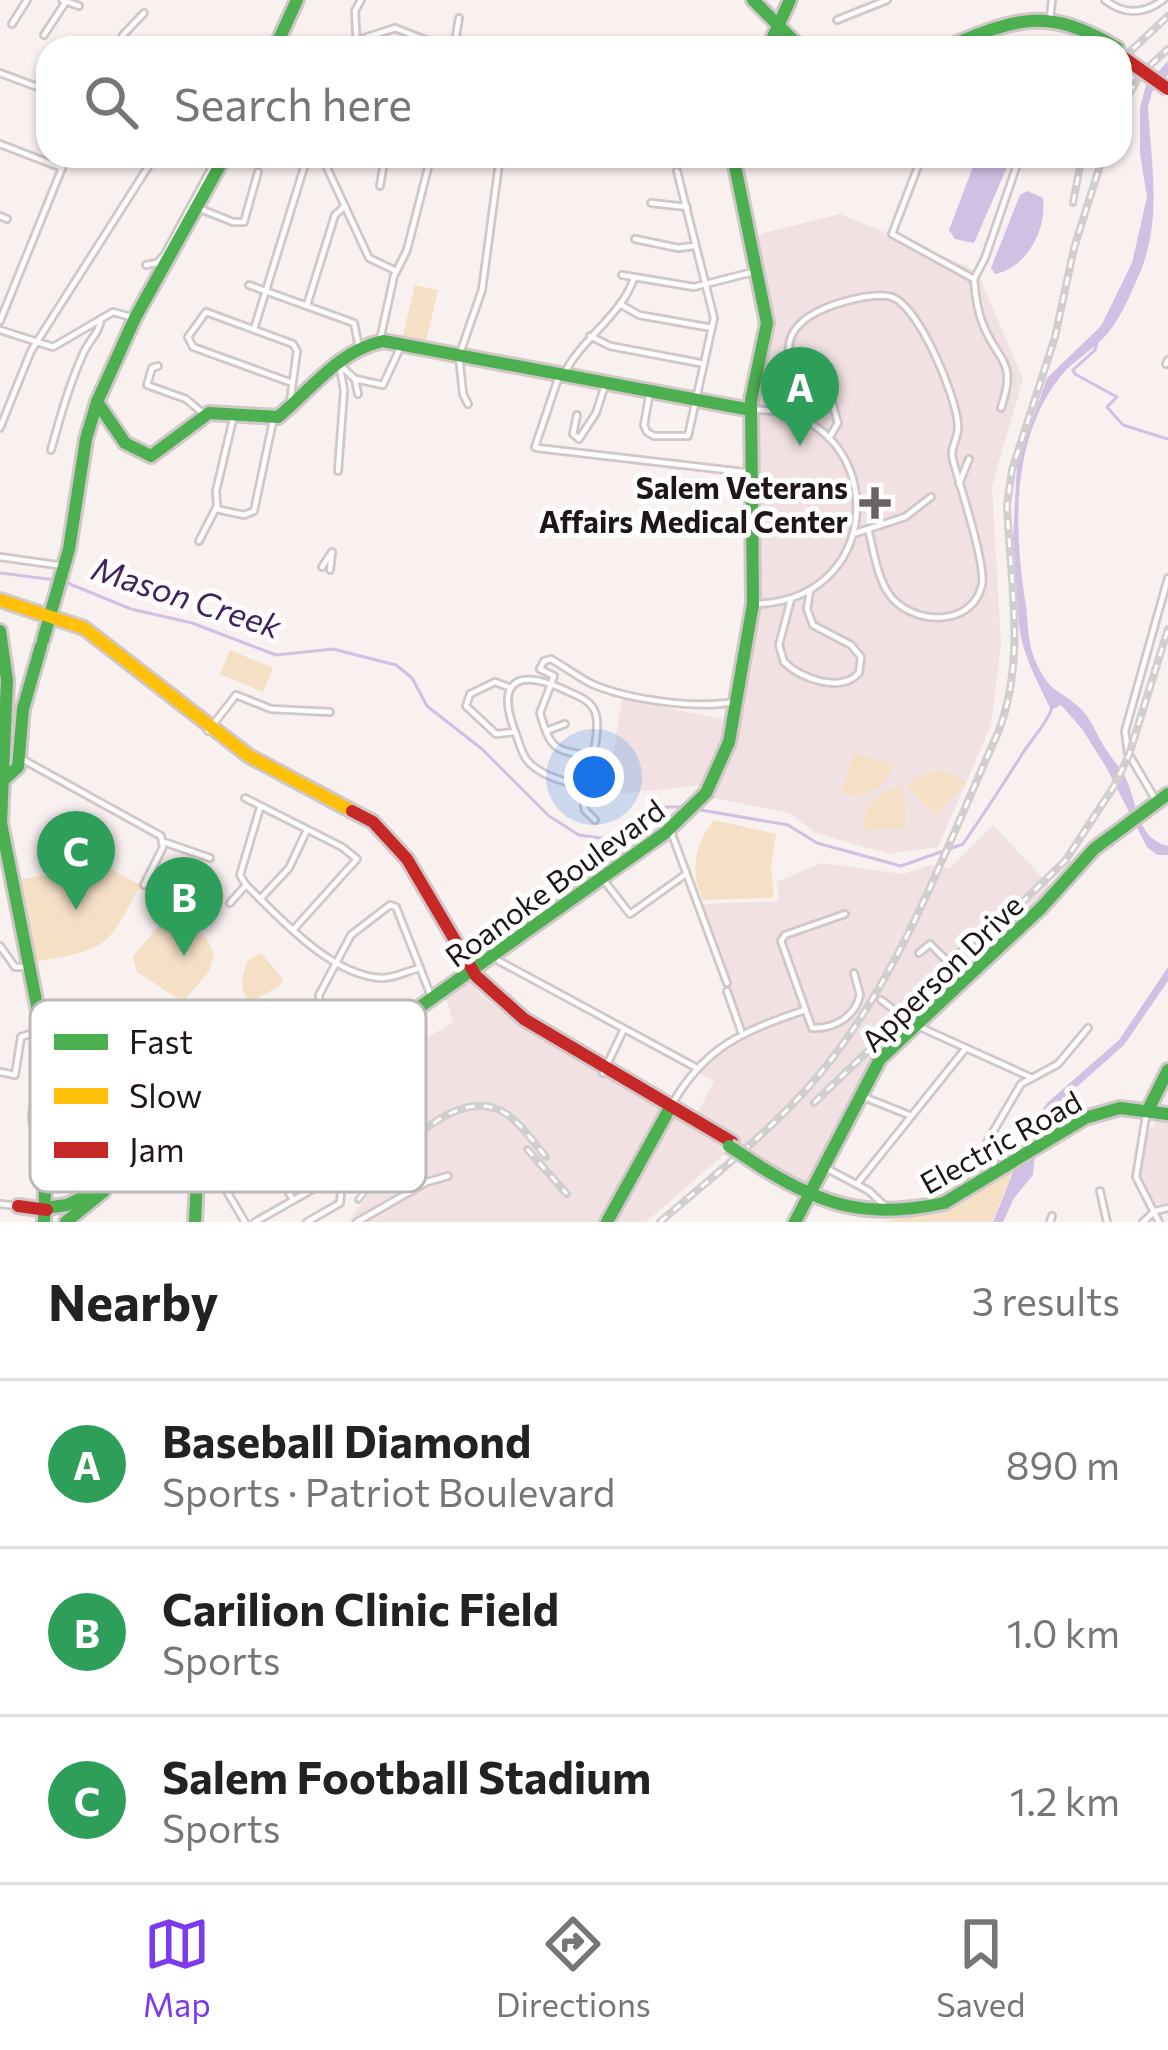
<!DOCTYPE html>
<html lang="en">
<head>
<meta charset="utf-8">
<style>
	:root { --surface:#fff; --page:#f6f6f6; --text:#222; --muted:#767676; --line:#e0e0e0; --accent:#7c3aed }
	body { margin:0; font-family:Commissioner,sans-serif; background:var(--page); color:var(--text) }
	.you { position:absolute; left:594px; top:777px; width:42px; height:42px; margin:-30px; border:9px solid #fff; border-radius:50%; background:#1a73e8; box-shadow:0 0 0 18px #1a73e833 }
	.badge { display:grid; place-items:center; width:78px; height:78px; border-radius:50%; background:var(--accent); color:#fff; font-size:39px; font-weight:700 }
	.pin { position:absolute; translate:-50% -99px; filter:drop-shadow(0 3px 6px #0008) }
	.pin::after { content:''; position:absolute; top:63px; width:42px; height:36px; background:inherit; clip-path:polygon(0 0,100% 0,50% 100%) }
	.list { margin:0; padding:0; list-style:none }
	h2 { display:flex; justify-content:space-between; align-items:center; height:156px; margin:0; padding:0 48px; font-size:51px }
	h2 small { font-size:39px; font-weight:400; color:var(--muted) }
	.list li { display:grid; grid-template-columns:78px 1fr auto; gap:36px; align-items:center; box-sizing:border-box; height:168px; padding:0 48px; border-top:3px solid var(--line) }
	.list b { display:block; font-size:45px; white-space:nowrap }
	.list p { margin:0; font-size:39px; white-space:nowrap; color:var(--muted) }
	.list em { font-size:39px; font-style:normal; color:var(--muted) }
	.icon { flex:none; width:66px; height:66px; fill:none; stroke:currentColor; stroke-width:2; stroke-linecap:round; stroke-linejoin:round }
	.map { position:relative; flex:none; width:1168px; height:1222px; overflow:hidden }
	.search { position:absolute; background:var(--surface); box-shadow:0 3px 9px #0004; left:36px; right:36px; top:36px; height:132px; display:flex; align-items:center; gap:30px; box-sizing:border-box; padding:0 42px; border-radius:36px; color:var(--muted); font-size:45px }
	.sheet { height:660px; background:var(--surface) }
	nav { display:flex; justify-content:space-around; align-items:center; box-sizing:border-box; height:168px; border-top:3px solid var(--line); background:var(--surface); font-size:33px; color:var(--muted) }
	nav a { display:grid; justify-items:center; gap:6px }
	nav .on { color:var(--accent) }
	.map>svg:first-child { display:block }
</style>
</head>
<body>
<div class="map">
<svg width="1168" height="1222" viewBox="0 0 1168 1222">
	<rect width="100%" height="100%" fill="#f9f0f0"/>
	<g fill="#f1e1e2">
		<polygon points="840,214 967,266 980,278 1023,379 992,486 1001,644 991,725 938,847 890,854 815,833 790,813 708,797 731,752 756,628 761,576 755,416 756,387 772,317 762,264 752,236"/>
		<polygon points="622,699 727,720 722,749 705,785 607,795"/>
		<polygon points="993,825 1050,886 875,1057 804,1188 740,1144 694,1120 714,1081 694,1070 745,1036 702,904 779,901 777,882 821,863 903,874 931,865 950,868"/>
		<polygon points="467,976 481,995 513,1021 729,1150 646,1222 349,1222 421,1116 405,1098 392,1059 453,1022 445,994"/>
		<polygon points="1159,1113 1168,1117 1168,1203 1156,1204 1144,1190 1138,1171 1142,1133 1153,1127"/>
	</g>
	<g fill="#f5e0c6">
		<polygon points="415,285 438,290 425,346 402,340"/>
		<polygon points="230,650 273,668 263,692 220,674"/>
		<path d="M854 753 894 764C885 788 866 799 841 793Z"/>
		<polygon points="938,771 953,774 966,783 936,815 906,786 920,775"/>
		<path d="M903 786 906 828 863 830C864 805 878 789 903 786Z"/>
		<path d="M714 820 776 834 771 866 774 898 703 900C688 868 697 841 714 820Z"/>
		<path d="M103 864 140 885C107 950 106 949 35 962L18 880Z"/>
		<polygon points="178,920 205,936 214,954 209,971 183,1002 137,972 133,956 159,926 165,930"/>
		<path d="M261 953 283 979 281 985 250 1003C239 988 241 977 248 960Z"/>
		<polygon points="1018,1159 992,1222 883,1222 935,1209"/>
	</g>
	<g fill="#d2bfe4">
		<path d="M1168 61V75L1152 92 1148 107C1151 162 1162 217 1141 270 1132 291 1122 316 1107 334 1094 350 1073 360 1060 377 1010 441 1014 531 1026 606 1028 623 1028 644 1035 660 1051 697 1061 688 1083 711 1091 720 1096 732 1102 743 1108 754 1116 762 1123 773 1138 798 1134 838 1168 846V855H1157L1147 847 1106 767 1082 729 1061 705 1051 710C1038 682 1023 657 1019 625L1013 538 1017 464 1047 378 1101 326 1132 263 1147 197 1140 154V108L1146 85Z"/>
		<polygon points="977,156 1004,156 1008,165 974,243 955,239 949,230"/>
		<path d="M1027 191 1043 198C1047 229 1027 268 995 274L991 268 1020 195Z"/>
		<polygon points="1168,967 1168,981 1124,1045 1055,1106 1037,1136 1033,1175 1014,1198 1003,1222 993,1222 1032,1125 1047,1103 1119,1040"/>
	</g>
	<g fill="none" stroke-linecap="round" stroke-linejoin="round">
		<g stroke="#d2bfe4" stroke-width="3">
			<polyline points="1098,339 1095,350 1073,370 1075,374 1117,397 1107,407 1123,425 1168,439"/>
			<polyline points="0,573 56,580"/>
			<polyline points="65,582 131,609 192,623 276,655 333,649 396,665 412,678 427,706 482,749 549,816 579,835 608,839 664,807 686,807"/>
			<path d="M695 809 788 825 817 843 901 866 963 844C983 815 1002 786 1021 756 1031 739 1045 727 1052 708"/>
		</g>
		<defs>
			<g id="street">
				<polyline points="62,0 79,6"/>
				<path d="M1105 0C1124 15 1144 14 1163 0"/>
				<polyline points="1050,18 1052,0"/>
				<polyline points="837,20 887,0"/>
				<polyline points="12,24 27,0"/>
				<polyline points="44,35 67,0"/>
				<polyline points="358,40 395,28 446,48"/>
				<polyline points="117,48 123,35 144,13"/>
				<polyline points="357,48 355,11 361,0"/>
				<polyline points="454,48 459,18"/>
				<polyline points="1004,48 1024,42 1028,46"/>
				<polyline points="0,73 48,91"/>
				<polyline points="0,144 62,168"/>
				<polyline points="293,156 306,161 324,156"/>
				<polyline points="922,156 892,234 974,279"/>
				<polyline points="322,157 369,258 396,271"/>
				<polyline points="380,186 385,156"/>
				<polyline points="651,203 687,207"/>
				<polyline points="198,208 233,222 244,222 258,172"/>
				<polyline points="0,216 7,219"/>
				<polyline points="635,239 678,248 694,246"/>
				<polyline points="146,265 157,263 165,254 217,158"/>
				<polyline points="622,275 694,287 757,271"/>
				<path d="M974 279C975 294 978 313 984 327 1000 364 1017 361 1001 408"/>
				<polyline points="974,279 985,258 1020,156"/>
				<polyline points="249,285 354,323 359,348"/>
				<polyline points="620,304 639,315 712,328"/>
				<polyline points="307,305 335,215 345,206"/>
				<polyline points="0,321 67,156"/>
				<polyline points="254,329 306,161"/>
				<polyline points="0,330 53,347 113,312 135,318"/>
				<polyline points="590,336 610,346 700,363"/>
				<polyline points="380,340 394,276 407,250 431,156"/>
				<polyline points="1166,364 1168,360"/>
				<polyline points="158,366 152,368 147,385 186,399 205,415"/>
				<polyline points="342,367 355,379 358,394"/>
				<path d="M564 374C582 338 622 315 634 278"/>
				<polyline points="355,379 383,385 401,346"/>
				<polyline points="796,381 818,376 826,382 838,423 829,438"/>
				<polyline points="650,391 644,425 647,432 654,436 688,436 714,318 677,171"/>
				<polyline points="290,402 297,351 293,344 206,312 188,337 193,347 292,383"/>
				<polyline points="468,404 463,394 459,356 482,290 500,156"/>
				<path d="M751 410C887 404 896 602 753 604"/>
				<path d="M789 414C799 381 791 381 789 352 786 316 837 302 864 297 873 296 883 294 892 297 920 308 956 396 958 425 959 439 949 447 953 460 960 486 986 564 982 585 972 627 916 625 892 598 877 580 874 551 868 529"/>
				<polyline points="577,415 573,434 579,439 596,413 606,382"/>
				<polyline points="0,428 31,351 155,156"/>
				<polyline points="535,447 560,373"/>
				<polyline points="537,448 752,473"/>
				<path d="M51 450C60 418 69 385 83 354 89 340 99 334 101 319"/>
				<polyline points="338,471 344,391 339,362"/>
				<polyline points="959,484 969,459"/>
				<polyline points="216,509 244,515 254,511 273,421"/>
				<polyline points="856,533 905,517 931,497"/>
				<polyline points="199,541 217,506 216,491 234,415"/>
				<polyline points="0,557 64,566"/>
				<polyline points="322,567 332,552 330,570"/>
				<path d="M791 599 779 645 784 662C802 679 841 693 859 673L861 657 851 645 813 625 807 609 810 590"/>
				<path d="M540 669 544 661 551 659C565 667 578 677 592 684 629 700 696 709 735 702"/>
				<path d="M540 669 554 676 540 713C551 750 554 750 591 756"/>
				<polyline points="511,688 495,682 470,694 466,706 496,734 515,732"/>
				<polyline points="208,731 236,695 271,709 330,712"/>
				<polyline points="546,731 565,724"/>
				<polyline points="20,758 161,836 163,847 144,885"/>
				<path d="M585 786C568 783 547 778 533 766 523 759 520 745 516 734 493 676 522 669 569 692 581 697 593 702 596 715 601 735 587 778 583 799L585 810 595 820"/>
				<polyline points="245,798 342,847 357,859 293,930"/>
				<polyline points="1157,802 1128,753 1125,731 1168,578"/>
				<path d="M260 808 240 875 246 885C280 918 331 976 382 978 395 978 407 971 420 968"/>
				<polyline points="670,829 727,983"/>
				<polyline points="164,842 210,858"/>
				<polyline points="602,878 630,914 686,874"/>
				<polyline points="260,899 289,868 307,830"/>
				<polyline points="230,903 246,885"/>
				<path d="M845 914 785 935 781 941 812 1028C834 1029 855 1017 860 995L854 973"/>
				<polyline points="994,921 1010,938"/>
				<polyline points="0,946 15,967 31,967"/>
				<polyline points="919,953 930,944 945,959 953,959 1007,907"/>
				<polyline points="499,961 695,1067"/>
				<polyline points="727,991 741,1031"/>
				<polyline points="881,1000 913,1024 1030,1077"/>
				<polyline points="328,1012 320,1005 319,995 351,935 390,905 396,907 431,996"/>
				<polyline points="0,1072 15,1075 21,1037 42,1030"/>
				<polyline points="603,1073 624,1029"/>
				<polyline points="292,1083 343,1173 340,1203 307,1222"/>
				<polyline points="864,1097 909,1115"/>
				<path d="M671 1106C704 1047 743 1031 805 1010"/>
				<polyline points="242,1111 293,1200"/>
				<polyline points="1146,1116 1136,1177 1159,1222"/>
				<polyline points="317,1126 371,1097"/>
				<polyline points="201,1148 245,1222"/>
				<polyline points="824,1167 869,1191 888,1209"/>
				<polyline points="996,1170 987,1142 1021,1084 1058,1064 1088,1028"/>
				<polyline points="857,1184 966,1048"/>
				<polyline points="1100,1191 1107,1222"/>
				<polyline points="0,1204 18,1206"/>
				<polyline points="255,1222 373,1155 404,1115"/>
				<polyline points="357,1222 427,1182 448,1176"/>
				<polyline points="1050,1222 1052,1216"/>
				<polyline points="1143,1222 1155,1211 1168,1208"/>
			</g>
			<g id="fast">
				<polyline points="753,0 801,48"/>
				<polyline points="275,48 297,0"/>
				<polyline points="768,48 790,0"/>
				<path d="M945 48C1015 18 1048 6 1117 48"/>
				<path d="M97 402 125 443 151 456 209 413 278 417C312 389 338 351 383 341L751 410"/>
				<polyline points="0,631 7,680 1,823 44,1041 36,1117 45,1191 44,1222"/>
				<polyline points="43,640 69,549 86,439 97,402 135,318 225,156"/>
				<polyline points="0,783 18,767 23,709 41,646"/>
				<polyline points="1148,1110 1168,1070"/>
				<path d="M761 1167C825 1207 869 1219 944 1203L1085 1118 1120 1108 1168 1114"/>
				<polyline points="45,1208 67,1205 129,1174 393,1026 665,833 706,793 729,742 753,604 751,400 767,323 733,156"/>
				<polyline points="66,1222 104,1191"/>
				<polyline points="195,1222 199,1135"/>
				<polyline points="607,1222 671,1106"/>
				<polyline points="795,1222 880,1059 1041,908 1094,849 1168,794"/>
			</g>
			<polyline id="slow" points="0,600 84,628 249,756 352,811"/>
			<g id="jam">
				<polyline points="352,811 373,822 407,859 476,976 524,1019 732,1142"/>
				<polyline points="18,1206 47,1210"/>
			</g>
		</defs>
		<use href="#street" stroke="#d1c7c8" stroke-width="10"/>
		<use href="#fast" stroke="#d1c7c8" stroke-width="18"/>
		<use href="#slow" stroke="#d1c7c8" stroke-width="18"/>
		<use href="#jam" stroke="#d1c7c8" stroke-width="18"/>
		<use href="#street" stroke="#fefdfd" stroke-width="4.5"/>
		<use href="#fast" stroke="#4caf50" stroke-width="12"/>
		<use href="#slow" stroke="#ffc107" stroke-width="12"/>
		<use href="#jam" stroke="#c62828" stroke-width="12"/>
		<defs>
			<g id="rail">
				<polyline points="1120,61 1168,16"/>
				<polyline points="1120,109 1141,74 1168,49"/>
				<polyline points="1073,203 1082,156"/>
				<polyline points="814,1103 1065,861 1113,788 1129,755 1168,629"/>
				<polyline points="527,1149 567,1194"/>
				<path d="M358 1200C387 1164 455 1078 508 1115 523 1126 535 1144 546 1157"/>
				<path d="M660 1222C720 1170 786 1120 834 1056 906 961 948 843 997 735 1027 661 1010 583 1007 505L1012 470 1055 337 1074 248 1103 156"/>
			</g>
		</defs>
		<use href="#rail" stroke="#d1cece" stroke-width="8"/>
		<use href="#rail" stroke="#fff" stroke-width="3" stroke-dasharray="9" stroke-linecap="butt"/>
		<defs>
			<polyline id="fast-bridge" points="729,1146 761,1167"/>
			<polyline id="jam-bridge" points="1120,55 1168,89"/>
		</defs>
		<use href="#fast-bridge" stroke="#d1c7c8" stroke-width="18" stroke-linecap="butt"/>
		<use href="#jam-bridge" stroke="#d1c7c8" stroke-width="18" stroke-linecap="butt"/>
		<use href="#fast-bridge" stroke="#4caf50" stroke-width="12"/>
		<use href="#jam-bridge" stroke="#c62828" stroke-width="12"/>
	</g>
	<path fill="#6b6263" stroke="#fff" stroke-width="4.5" d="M869 485h12v12h12v12h-12v12h-12v-12h-12v-12h12z"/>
	<g text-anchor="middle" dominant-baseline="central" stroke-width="10" stroke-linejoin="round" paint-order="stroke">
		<g font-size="30" font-weight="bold" fill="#1f1617" stroke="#fff" text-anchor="end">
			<text x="848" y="486">Salem Veterans<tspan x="848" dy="34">Affairs Medical Center</tspan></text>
		</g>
		<g font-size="30" fill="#1f1617" stroke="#fff">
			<text transform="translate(554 882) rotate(-36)">Roanoke Boulevard</text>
			<text transform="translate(941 972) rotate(-44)">Apperson Drive</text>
			<text transform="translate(1000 1141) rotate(-29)">Electric Road</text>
		</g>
		<g font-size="33" font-style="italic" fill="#412260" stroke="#fff">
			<text transform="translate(187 596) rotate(18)">Mason Creek</text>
		</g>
	</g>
	<rect x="30" y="1000" width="396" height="192" rx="18" fill="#fff" stroke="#bcb9b9" stroke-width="3"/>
	<rect x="54" y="1034" width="54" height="16" fill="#4caf50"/>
	<rect x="54" y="1088" width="54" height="16" fill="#ffc107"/>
	<rect x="54" y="1142" width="54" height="16" fill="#c62828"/>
	<g font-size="33" fill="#1f1617">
		<text x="129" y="1054">Fast</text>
		<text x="129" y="1108">Slow</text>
		<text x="129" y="1162">Jam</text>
	</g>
</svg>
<div class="you"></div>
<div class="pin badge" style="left:800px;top:446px;background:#2e9e5b">A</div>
<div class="pin badge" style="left:184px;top:956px;background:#2e9e5b">B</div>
<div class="pin badge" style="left:76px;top:910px;background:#2e9e5b">C</div>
<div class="search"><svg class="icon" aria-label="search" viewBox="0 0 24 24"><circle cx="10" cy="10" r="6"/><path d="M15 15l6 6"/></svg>Search here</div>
</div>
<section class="sheet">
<h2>Nearby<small>3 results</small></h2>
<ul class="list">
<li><span class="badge" style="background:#2e9e5b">A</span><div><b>Baseball Diamond</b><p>Sports · Patriot Boulevard</p></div><em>890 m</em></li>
<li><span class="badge" style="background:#2e9e5b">B</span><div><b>Carilion Clinic Field</b><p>Sports</p></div><em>1.0 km</em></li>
<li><span class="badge" style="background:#2e9e5b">C</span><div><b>Salem Football Stadium</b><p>Sports</p></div><em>1.2 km</em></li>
</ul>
</section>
<nav>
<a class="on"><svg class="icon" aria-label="map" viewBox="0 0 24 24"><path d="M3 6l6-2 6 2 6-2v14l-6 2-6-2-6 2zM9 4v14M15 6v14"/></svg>Map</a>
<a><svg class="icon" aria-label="directions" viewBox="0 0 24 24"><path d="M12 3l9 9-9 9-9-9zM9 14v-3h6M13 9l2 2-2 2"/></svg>Directions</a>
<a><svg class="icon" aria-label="saved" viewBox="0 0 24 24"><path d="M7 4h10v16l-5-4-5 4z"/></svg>Saved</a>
</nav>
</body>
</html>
